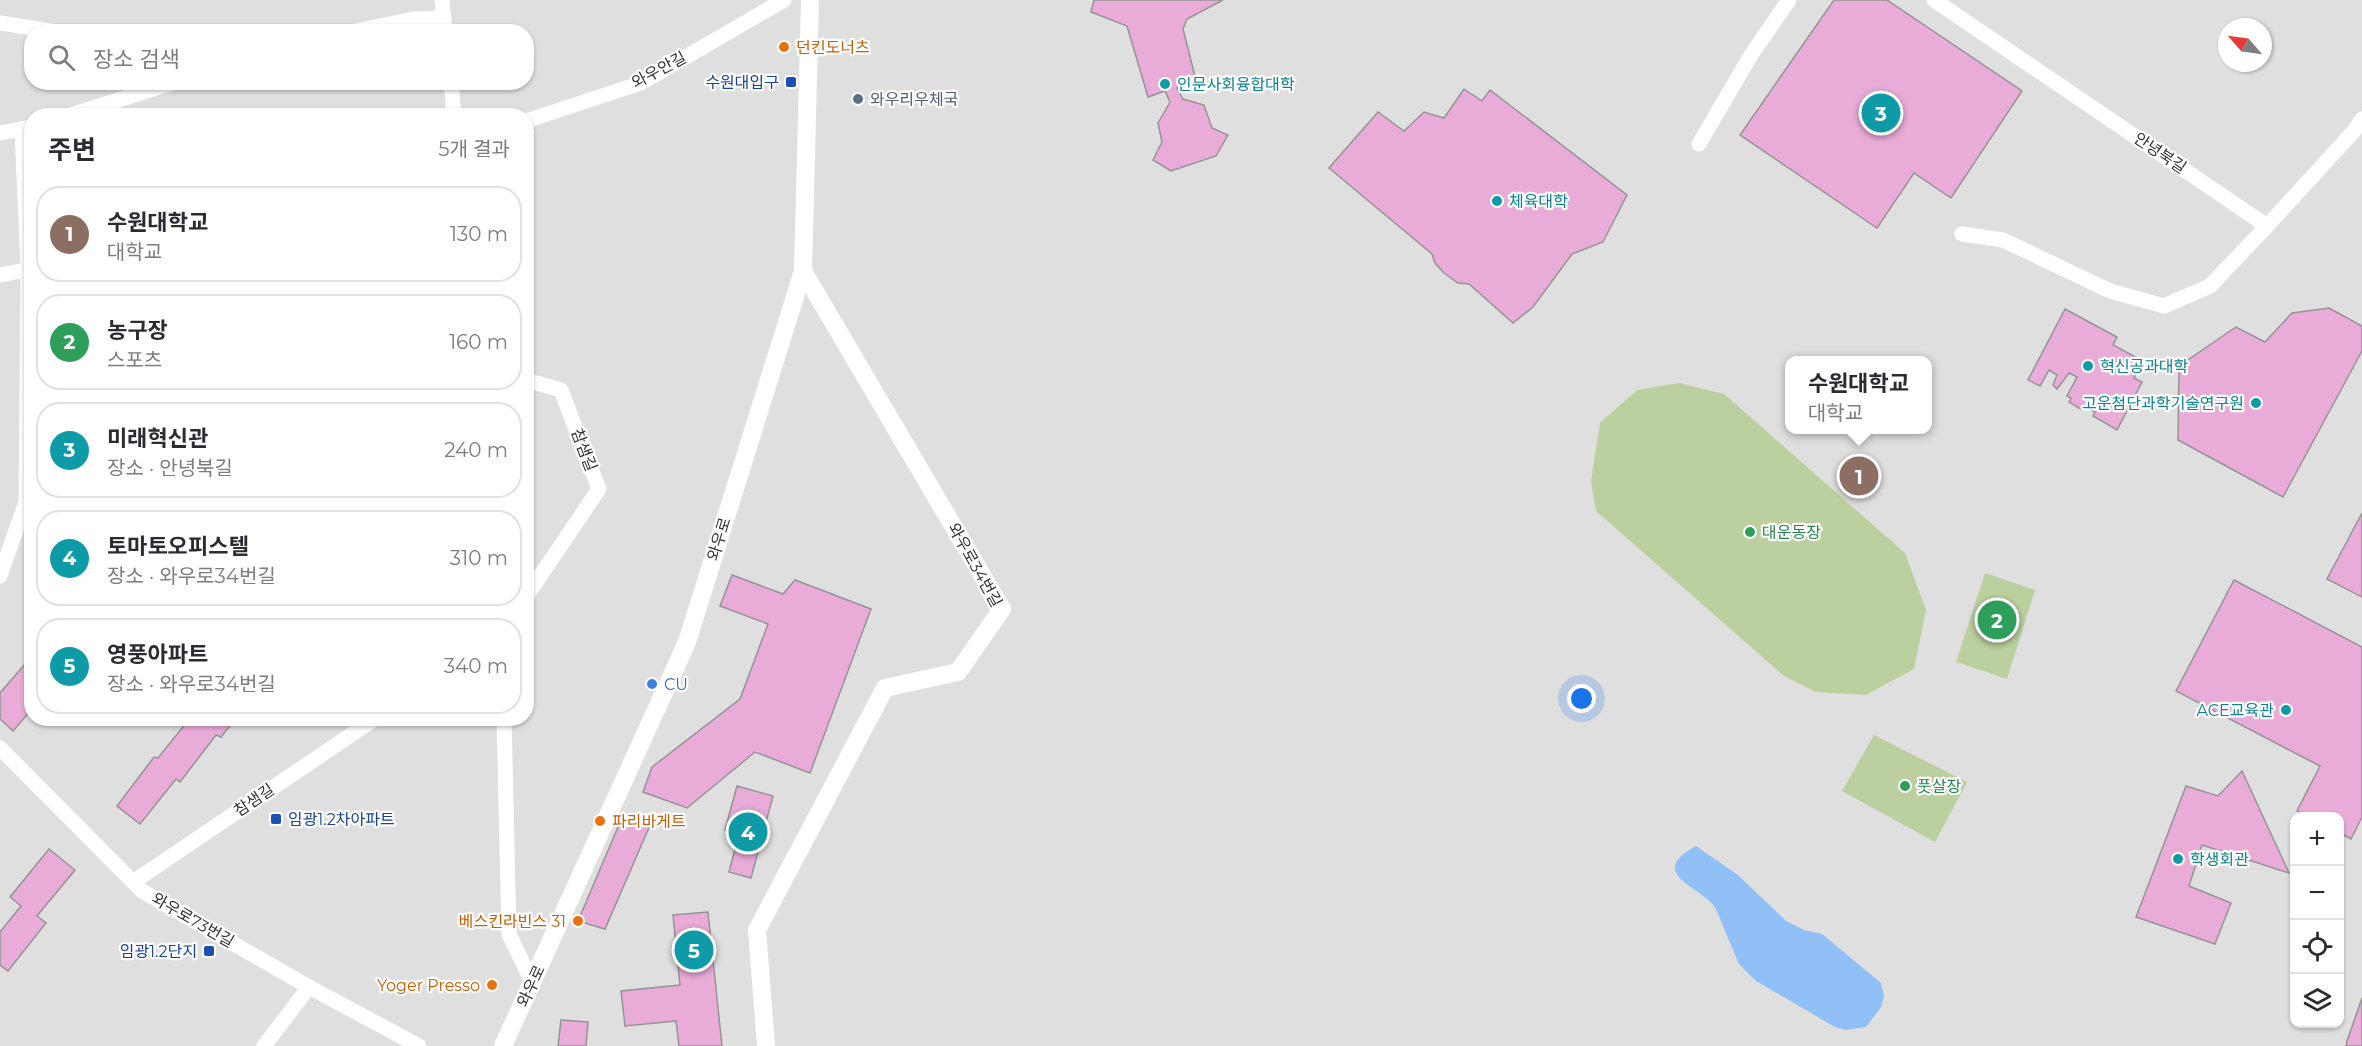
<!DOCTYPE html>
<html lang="ko">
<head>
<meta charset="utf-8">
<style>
	:root { --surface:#fff; --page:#f2f2f3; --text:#2b2b33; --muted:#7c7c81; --line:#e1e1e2; --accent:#b45309 }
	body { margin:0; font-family:Montserrat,"Noto Sans KR",sans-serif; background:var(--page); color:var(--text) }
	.controls { position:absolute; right:18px; bottom:18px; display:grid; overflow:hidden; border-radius:12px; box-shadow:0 2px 4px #0004 }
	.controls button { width:54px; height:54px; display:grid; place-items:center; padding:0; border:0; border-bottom:2px solid var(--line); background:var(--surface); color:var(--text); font:30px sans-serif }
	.compass { position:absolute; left:2218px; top:18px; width:54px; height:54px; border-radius:50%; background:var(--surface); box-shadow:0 2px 4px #0004; rotate:298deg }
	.you { position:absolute; left:1582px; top:699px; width:21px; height:21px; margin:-15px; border:4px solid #fff; border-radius:50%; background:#1a73e8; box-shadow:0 0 0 9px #1a73e833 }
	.badge { display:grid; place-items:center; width:39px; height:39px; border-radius:50%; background:var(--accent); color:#fff; font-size:20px; font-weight:700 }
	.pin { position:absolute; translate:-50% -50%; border:3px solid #fff; box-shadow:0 2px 6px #0006 }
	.popup { position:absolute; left:1785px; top:356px; width:147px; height:78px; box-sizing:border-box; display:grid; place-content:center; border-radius:12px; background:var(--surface); filter:drop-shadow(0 2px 4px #0005); font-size:20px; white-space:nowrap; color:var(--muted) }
	.popup b { font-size:22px; color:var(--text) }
	.popup::after { content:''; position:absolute; left:50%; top:100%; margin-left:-12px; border:12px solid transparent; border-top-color:var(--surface) }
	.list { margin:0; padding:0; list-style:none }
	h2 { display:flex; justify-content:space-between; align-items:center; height:78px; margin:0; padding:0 24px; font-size:26px }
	h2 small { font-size:20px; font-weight:400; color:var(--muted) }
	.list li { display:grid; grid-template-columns:39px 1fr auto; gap:18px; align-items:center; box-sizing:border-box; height:96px; margin:0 12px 12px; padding:0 12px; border:2px solid var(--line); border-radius:24px }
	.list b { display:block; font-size:22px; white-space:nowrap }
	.list p { margin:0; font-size:20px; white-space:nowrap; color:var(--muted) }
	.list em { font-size:20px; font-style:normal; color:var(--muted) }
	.icon { flex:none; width:33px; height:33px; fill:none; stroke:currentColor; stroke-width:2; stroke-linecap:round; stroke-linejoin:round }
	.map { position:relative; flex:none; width:2362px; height:1046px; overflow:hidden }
	.search { position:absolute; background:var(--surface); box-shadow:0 2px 4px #0004; left:24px; top:24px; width:510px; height:66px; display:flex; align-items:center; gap:15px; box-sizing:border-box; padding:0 21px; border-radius:24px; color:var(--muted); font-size:22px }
	.panel { position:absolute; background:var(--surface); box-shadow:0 2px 4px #0004; left:24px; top:108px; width:510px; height:618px; border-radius:24px }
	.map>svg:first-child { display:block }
</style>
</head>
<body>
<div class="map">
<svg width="2362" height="1046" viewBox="0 0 2362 1046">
	<rect width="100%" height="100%" fill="#dfdfe0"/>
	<g fill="#bccf9f">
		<polygon points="1679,383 1724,394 1905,553 1926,610 1914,669 1866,695 1816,692 1784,676 1596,511 1591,481 1600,423 1637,390"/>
		<polygon points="1985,573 2035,590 2007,679 1956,662"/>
		<polygon points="1874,735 1967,782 1935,842 1842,791"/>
	</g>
	<path fill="#90c0f5" d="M1696 846 1738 875 1786 921 1804 930 1822 934 1881 983 1884 996 1881 1007 1866 1027 1845 1030 1835 1027 1756 981 1739 964 1715 907C1701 887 1645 873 1696 846Z"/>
	<g fill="#e9acd8" stroke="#959495" stroke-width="1.5">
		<polygon points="1094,0 1223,0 1187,19 1183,29 1196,80 1177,88 1183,99 1204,105 1212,128 1228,135 1216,156 1171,171 1153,160 1162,142 1158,123 1170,102 1165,91 1148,97 1127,26 1091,12"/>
		<polygon points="1834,0 1887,0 2022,91 1951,198 1914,173 1877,228 1740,135"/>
		<polygon points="1464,89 1482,101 1490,90 1627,195 1603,242 1572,254 1533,307 1513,323 1469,284 1458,283 1444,273 1435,263 1432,254 1329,168 1378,112 1404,131 1424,112 1444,118"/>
		<polygon points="2329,308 2362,326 2362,351 2283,497 2178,440 2179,366 2236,327 2265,342 2292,313"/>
		<polygon points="2065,309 2117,337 2113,345 2143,361 2134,378 2142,382 2117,430 2093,416 2095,412 2084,406 2082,410 2069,402 2071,398 2067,396 2077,377 2069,373 2057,389 2053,385 2057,375 2049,370 2040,386 2028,380"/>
		<polygon points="2362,513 2362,597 2327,579"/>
		<polygon points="732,575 783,594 795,580 871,609 810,773 755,752 687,808 643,792 652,767 740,699 768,624 720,606"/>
		<polygon points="2234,580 2362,647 2362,817 2351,839 2340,833 2340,816 2308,816 2297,811 2320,766 2176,691"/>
		<polygon points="32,656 32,709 13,731 0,719 0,693"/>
		<polygon points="190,718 236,718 221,737 216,735 180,782 176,779 140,824 117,806 154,757 158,758"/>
		<polygon points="2242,771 2289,873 2202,845 2189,886 2231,903 2215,944 2136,917 2186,786 2218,796"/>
		<polygon points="737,786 773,796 751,878 729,872 739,834 725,830"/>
		<polygon points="624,813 651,823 605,929 578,921"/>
		<polygon points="49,849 75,870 37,916 46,923 8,971 0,965 0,932 21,906 10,897"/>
		<polygon points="708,912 722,1046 679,1046 676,1021 625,1026 621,991 680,985 673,915"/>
		<polygon points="2362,998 2362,1046 2346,1046 2347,1041"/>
		<polygon points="561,1020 588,1022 586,1046 558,1046"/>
	</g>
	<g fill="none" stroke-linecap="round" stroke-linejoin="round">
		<g stroke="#fff" stroke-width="15">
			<polyline points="442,0 445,32"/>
			<polyline points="1934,0 2267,226 2354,131 2362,119"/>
			<polyline points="0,23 57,32"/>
			<polyline points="351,32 413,19 444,18"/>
			<polyline points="451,82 454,116"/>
			<polyline points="68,116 175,82"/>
			<polyline points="526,121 641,83 784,0"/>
			<polyline points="0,133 32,127"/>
			<polyline points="1699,144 1751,55 1789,0"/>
			<polyline points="1962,234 2003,240 2110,291 2164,306 2210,286 2267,226"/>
			<polyline points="0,275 32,269"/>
			<polyline points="526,380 561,390 599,489 526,597"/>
			<polyline points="0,576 26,502 28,269 22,129"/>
			<polyline points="504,718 509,934 533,984"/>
			<polyline points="0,748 142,891 309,987 419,1046"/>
			<polyline points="133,882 376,718"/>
			<polyline points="264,1046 309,987"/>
		</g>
		<g stroke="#fff" stroke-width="18">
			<polyline points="503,1046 687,642 803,271 810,0"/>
			<polyline points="766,1046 757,930 885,688 958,672 1002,609 803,271"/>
		</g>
	</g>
	<g fill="#e8710a" stroke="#fff" stroke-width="2">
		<circle cx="784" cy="47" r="6"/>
		<circle cx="600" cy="821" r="6"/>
		<circle cx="578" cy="921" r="6"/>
		<circle cx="492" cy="985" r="6"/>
	</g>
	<g fill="#1a4fb4" stroke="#fff" stroke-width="2">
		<rect x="785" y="76" width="12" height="12" rx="3"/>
		<rect x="270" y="813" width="12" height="12" rx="3"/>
		<rect x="203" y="945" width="12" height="12" rx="3"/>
	</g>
	<g fill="#0f9aa8" stroke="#fff" stroke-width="2">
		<circle cx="1165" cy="84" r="6"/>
		<circle cx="1497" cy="201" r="6"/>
		<circle cx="2088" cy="366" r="6"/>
		<circle cx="2256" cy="403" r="6"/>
		<circle cx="2286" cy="710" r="6"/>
		<circle cx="2178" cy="859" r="6"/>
	</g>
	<circle fill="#5c6f8a" stroke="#fff" stroke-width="2" cx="858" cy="99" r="6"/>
	<g fill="#2e9e5b" stroke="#fff" stroke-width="2">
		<circle cx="1750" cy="532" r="6"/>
		<circle cx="1905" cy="786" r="6"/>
	</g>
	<circle fill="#3f7fe0" stroke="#fff" stroke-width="2" cx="652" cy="684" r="6"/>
	<g text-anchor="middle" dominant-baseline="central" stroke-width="4.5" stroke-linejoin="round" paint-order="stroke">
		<g font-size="16" fill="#c56008" stroke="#fff" text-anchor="start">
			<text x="796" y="47">던킨도너츠</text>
			<text x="612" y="821">파리바게트</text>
			<text x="566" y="921" text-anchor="end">베스킨라빈스 31</text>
			<text x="480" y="985" text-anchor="end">Yoger Presso</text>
		</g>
		<g font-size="16" fill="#333" stroke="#fff">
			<text transform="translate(659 70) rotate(-28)">와우안길</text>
			<text transform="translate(2160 153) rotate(34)">안녕북길</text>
			<text transform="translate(584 450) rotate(69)">참샘길</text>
			<text transform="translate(719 539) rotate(-73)">와우로</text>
			<text transform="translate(975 565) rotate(61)">와우로34번길</text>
			<text transform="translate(254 800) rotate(-34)">참샘길</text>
			<text transform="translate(193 920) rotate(30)">와우로73번길</text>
			<text transform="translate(531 986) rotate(-65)">와우로</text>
		</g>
		<g font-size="16" fill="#164399" stroke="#fff" text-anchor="end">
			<text x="779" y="82">수원대입구</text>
			<text x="288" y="819" text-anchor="start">임광1.2차아파트</text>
			<text x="197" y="951">임광1.2단지</text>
		</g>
		<g font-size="16" fill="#0d838f" stroke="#fff" text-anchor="start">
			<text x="1177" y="84">인문사회융합대학</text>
			<text x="1509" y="201">체육대학</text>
			<text x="2100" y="366">혁신공과대학</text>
			<text x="2244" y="403" text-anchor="end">고운첨단과학기술연구원</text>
			<text x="2274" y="710" text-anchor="end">ACE교육관</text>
			<text x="2190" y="859">학생회관</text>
		</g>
		<g font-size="16" fill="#4e5e75" stroke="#fff" text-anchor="start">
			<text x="870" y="99">와우리우체국</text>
		</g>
		<g font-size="16" fill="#27864d" stroke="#fff" text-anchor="start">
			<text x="1762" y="532">대운동장</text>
			<text x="1917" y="786">풋살장</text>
		</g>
		<g font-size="16" fill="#366cbe" stroke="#fff" text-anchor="start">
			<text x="664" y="684">CU</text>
		</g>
	</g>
</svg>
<div class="controls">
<button>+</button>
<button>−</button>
<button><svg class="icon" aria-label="locate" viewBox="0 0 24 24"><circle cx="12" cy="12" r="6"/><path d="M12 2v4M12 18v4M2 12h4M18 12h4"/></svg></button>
<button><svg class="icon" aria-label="layers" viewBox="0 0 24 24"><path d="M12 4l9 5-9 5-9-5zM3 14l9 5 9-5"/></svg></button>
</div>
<svg class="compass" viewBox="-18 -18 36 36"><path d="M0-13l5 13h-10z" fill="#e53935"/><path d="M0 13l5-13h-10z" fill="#7c7c81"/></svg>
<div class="you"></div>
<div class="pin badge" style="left:1859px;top:476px;background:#8d6e63">1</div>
<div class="popup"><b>수원대학교</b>대학교</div>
<div class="pin badge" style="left:1997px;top:620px;background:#2e9e5b">2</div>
<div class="pin badge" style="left:1881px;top:113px;background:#0f9aa8">3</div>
<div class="pin badge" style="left:748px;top:832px;background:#0f9aa8">4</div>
<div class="pin badge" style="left:694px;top:950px;background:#0f9aa8">5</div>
<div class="search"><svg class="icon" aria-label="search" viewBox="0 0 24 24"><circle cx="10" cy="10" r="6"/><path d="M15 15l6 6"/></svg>장소 검색</div>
<section class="panel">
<h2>주변<small>5개 결과</small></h2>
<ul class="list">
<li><span class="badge" style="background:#8d6e63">1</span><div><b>수원대학교</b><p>대학교</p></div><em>130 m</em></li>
<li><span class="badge" style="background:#2e9e5b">2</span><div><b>농구장</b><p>스포츠</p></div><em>160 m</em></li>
<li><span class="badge" style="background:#0f9aa8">3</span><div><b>미래혁신관</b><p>장소 · 안녕북길</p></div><em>240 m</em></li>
<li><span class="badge" style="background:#0f9aa8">4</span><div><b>토마토오피스텔</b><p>장소 · 와우로34번길</p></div><em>310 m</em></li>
<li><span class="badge" style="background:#0f9aa8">5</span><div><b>영풍아파트</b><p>장소 · 와우로34번길</p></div><em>340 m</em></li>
</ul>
</section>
</div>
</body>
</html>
